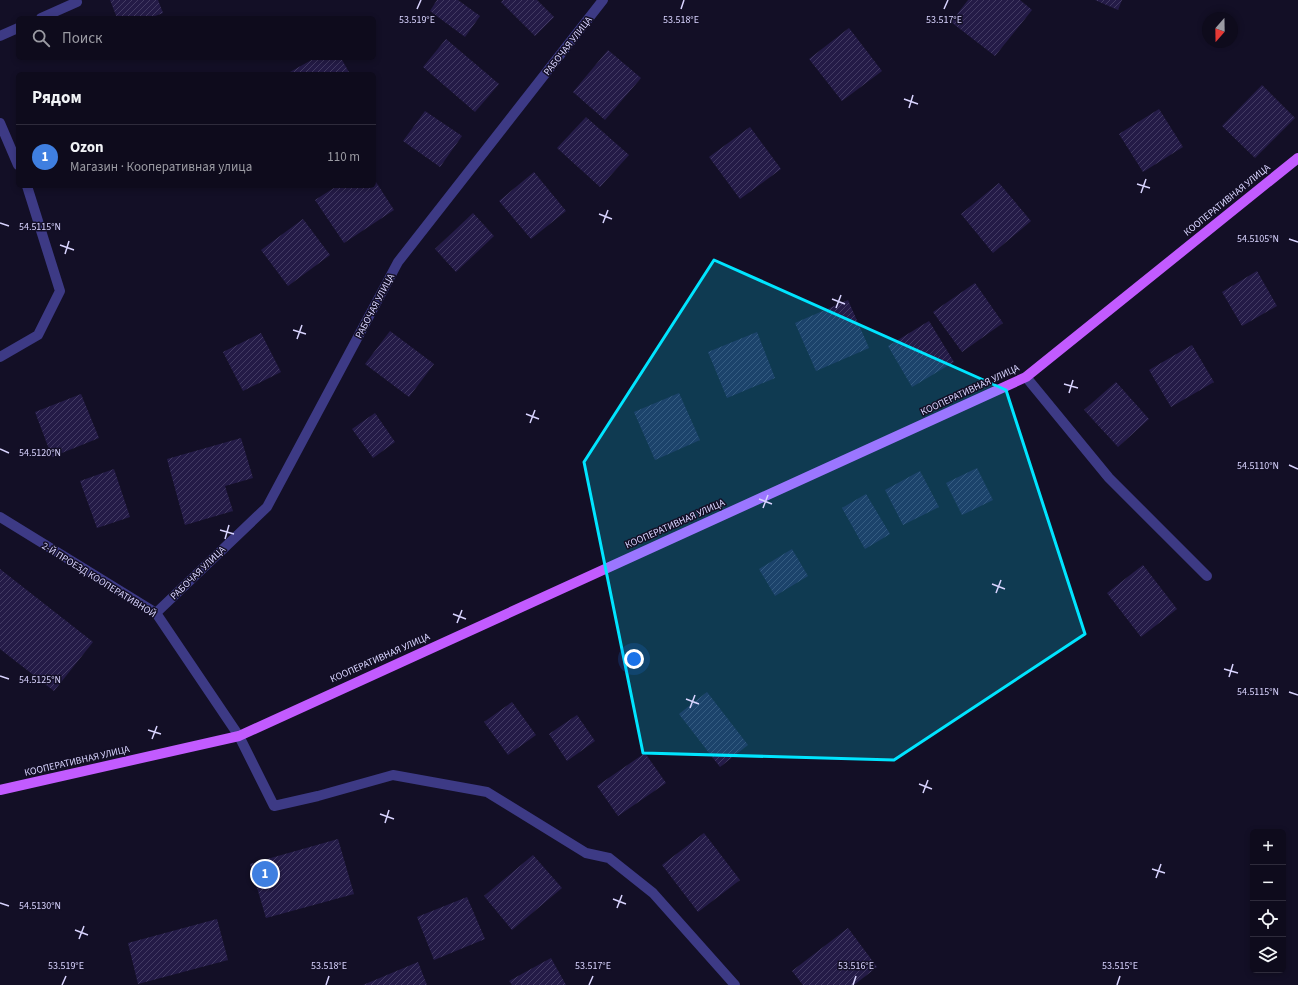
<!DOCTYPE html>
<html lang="ru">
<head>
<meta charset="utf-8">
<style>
	:root { --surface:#0e0b1c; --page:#1c1929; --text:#f1f3f6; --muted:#9b9ba3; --line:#2e2b3b; --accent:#ea580c }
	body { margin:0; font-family:"Source Sans 3",sans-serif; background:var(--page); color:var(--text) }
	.controls { position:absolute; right:12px; bottom:12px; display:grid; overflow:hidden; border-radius:6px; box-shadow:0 2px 6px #0003 }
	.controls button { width:36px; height:36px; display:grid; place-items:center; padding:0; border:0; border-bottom:1px solid var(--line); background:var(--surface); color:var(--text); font:20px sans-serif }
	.compass { position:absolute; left:1202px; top:12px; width:36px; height:36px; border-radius:50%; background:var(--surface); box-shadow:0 2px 6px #0003; rotate:200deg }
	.you { position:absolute; left:634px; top:659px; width:14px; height:14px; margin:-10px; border:3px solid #fff; border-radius:50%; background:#1a73e8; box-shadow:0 0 0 6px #1a73e833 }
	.badge { display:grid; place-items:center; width:26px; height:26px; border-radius:50%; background:var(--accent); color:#fff; font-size:13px; font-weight:700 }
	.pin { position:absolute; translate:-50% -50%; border:2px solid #fff; box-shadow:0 1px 4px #0006 }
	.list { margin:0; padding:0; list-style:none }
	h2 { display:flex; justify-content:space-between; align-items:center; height:52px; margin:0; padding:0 16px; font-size:17px }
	h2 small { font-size:13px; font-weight:400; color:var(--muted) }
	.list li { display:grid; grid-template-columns:26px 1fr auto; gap:12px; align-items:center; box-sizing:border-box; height:64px; padding:0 16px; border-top:1px solid var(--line) }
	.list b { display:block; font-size:15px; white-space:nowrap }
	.list p { margin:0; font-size:13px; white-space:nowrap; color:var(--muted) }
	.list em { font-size:13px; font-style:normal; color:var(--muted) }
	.icon { flex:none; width:22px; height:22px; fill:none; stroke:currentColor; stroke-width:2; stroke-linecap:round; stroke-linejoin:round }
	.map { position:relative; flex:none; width:1298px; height:985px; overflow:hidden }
	.search { position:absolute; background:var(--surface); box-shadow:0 2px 6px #0003; left:16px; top:16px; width:360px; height:44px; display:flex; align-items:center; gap:10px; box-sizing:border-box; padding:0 14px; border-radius:6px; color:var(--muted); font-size:15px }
	.panel { position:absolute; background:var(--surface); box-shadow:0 2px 6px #0003; left:16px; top:72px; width:360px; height:116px; border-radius:6px }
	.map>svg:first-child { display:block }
</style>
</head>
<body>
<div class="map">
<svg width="1298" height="985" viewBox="0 0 1298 985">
	<defs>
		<pattern id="building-hatch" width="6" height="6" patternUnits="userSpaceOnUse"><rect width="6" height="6" fill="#241b47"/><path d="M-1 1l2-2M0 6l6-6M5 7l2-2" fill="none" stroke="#433b63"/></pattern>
	</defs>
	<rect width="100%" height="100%" fill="#130f26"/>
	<g fill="url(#building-hatch)">
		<polygon points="110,0 158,0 163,13 150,18 117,18"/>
		<polygon points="437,0 458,0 480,16 465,37 430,11"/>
		<polygon points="503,0 537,0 554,17 535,36 501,2"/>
		<polygon points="968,0 1020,0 1032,10 995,56 951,22"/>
		<polygon points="1095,0 1122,0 1118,10"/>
		<polygon points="849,28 882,71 842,101 809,59"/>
		<polygon points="446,39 499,84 475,112 423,67"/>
		<polygon points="608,50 641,78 605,120 573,92"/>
		<polygon points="315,58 341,58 350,74 291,74 290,72"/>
		<polygon points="1262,85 1295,118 1255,158 1222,126"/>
		<polygon points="1159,109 1183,147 1143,172 1119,134"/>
		<polygon points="425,111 462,136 440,167 403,141"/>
		<polygon points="586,117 629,155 600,187 557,148"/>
		<polygon points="750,127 781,169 740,199 709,157"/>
		<polygon points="534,172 566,211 531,239 499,201"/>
		<polygon points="374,179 394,210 344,243 315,200 337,186 374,186"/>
		<polygon points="999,183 1031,221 993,253 961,214"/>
		<polygon points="473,213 494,236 456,272 435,249"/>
		<polygon points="303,219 330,255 288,286 261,250"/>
		<polygon points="1257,271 1277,306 1242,326 1222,292"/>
		<polygon points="975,283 1003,323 962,352 933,312"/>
		<polygon points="848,300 869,348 816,371 795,323"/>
		<polygon points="929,321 954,362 912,387 888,346"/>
		<polygon points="390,331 434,364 409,397 365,364"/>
		<polygon points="757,332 775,378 727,398 708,352"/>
		<polygon points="261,333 281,372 243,391 223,352"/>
		<polygon points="1192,345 1214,382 1171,407 1149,370"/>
		<polygon points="1116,382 1149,419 1118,447 1084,410"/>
		<polygon points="679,393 700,440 655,460 634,412"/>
		<polygon points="81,394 99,438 52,457 35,412"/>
		<polygon points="375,413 395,442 373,458 352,429"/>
		<polygon points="241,438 253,478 225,486 233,511 185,525 167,459"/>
		<polygon points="977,468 993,500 962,515 946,483"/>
		<polygon points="114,469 130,517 97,528 80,481"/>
		<polygon points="920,471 939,507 903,525 885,490"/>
		<polygon points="866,494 890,534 865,549 842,508"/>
		<polygon points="792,549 808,576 775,596 759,569"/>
		<polygon points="1143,565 1177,609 1141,637 1107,593"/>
		<polygon points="0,569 93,642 54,691 0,649"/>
		<polygon points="707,692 748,745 720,767 679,714"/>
		<polygon points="512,702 536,735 508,755 484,722"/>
		<polygon points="577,715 595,741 567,761 549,734"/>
		<polygon points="645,753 666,783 618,816 597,786"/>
		<polygon points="704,833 740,880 698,912 662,865"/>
		<polygon points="338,839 354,894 266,918 250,864"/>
		<polygon points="533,855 562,888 512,930 484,896"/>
		<polygon points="467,897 485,939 434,960 417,917"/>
		<polygon points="217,919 228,960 138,984 128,943"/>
		<polygon points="848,928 877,967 854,985 803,985 792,971"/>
		<polygon points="551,958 566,985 512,985 509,981"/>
		<polygon points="418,962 427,985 363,985"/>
	</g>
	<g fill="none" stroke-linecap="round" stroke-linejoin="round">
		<g stroke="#3d3a85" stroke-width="10">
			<polyline points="41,18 77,2"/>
			<polyline points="0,36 18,28"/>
			<polyline points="0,123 18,165"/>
			<polyline points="0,357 38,335 60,291 27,186"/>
			<polyline points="1026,377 1109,478 1207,576"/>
			<polyline points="0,517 156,613 239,736 274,806 318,796 393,775 487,792 586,853 609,858 653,893 735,985"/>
			<polyline points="156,613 267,507 398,262 603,0"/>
		</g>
		<polyline stroke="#c25bff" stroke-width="10" points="0,790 239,736 1026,377 1298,158"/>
	</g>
	<path fill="#00e5ff" fill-opacity="0.2" stroke="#00e5ff" stroke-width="3" stroke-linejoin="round" d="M714 260 1006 390 1085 634 894 760 643 753 584 462Z"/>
	<path fill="none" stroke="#d9d4ff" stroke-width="1.5" d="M417 9 421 0M681 9 684 0M944 9 948 0M904 99 918 104M909 108 913 95M1137 184 1150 188M1141 193 1146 179M599 214 612 219M0 223 9 226M603 223 608 210M1289 239 1298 242M60 245 74 250M65 254 69 241M832 299 845 304M836 308 841 295M293 330 306 334M297 339 302 325M1064 384 1078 388M1069 393 1073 380M526 414 539 419M530 423 535 410M0 449 9 453M1289 465 1298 469M759 499 772 504M763 508 768 495M220 530 234 534M225 539 229 525M992 584 1005 589M996 593 1001 580M453 614 466 619M457 623 462 610M1224 669 1238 673M0 676 9 679M1229 677 1233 664M1289 692 1298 695M686 699 699 704M690 708 695 695M148 730 161 734M152 739 157 726M919 784 932 789M923 793 928 780M380 814 394 819M385 823 389 810M1152 869 1165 873M1156 878 1161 864M613 899 626 904M0 903 9 906M617 908 622 895M75 930 88 935M79 939 84 926M62 985 66 976M326 985 329 976M589 985 593 976M853 985 856 976M1117 985 1120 976"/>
	<g text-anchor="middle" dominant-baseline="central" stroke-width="3" stroke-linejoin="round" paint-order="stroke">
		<g font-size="10" fill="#d9d4ff" stroke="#130f26">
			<text transform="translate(568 46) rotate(-52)">РАБОЧАЯ УЛИЦА</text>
			<text transform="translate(1227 200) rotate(-39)">КООПЕРАТИВНАЯ УЛИЦА</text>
			<text transform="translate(375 306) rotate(-62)">РАБОЧАЯ УЛИЦА</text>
			<text transform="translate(970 390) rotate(-25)">КООПЕРАТИВНАЯ УЛИЦА</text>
			<text transform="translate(675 524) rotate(-24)">КООПЕРАТИВНАЯ УЛИЦА</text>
			<text transform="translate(198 573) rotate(-44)">РАБОЧАЯ УЛИЦА</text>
			<text transform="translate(99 580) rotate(32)">2-Й ПРОЕЗД КООПЕРАТИВНОЙ</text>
			<text transform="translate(380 658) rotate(-24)">КООПЕРАТИВНАЯ УЛИЦА</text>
			<text transform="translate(77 761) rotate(-13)">КООПЕРАТИВНАЯ УЛИЦА</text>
		</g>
	</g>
	<g font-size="10" text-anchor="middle" fill="#d9d4ff" stroke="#130f26" stroke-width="3" stroke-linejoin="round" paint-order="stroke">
		<text x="417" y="23">53.519°E</text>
		<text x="681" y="23">53.518°E</text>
		<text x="944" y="23">53.517°E</text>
		<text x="40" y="230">54.5115°N</text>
		<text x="1258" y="242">54.5105°N</text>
		<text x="40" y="456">54.5120°N</text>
		<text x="1258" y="469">54.5110°N</text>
		<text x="40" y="683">54.5125°N</text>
		<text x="1258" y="695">54.5115°N</text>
		<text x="40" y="909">54.5130°N</text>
		<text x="66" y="969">53.519°E</text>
		<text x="329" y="969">53.518°E</text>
		<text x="593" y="969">53.517°E</text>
		<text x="856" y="969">53.516°E</text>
		<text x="1120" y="969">53.515°E</text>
	</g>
</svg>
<div class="controls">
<button>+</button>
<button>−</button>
<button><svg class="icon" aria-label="locate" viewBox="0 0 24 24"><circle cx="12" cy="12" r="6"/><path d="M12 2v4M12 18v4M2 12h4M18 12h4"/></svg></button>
<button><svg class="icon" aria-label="layers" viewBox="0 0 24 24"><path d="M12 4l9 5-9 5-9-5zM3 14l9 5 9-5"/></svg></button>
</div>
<svg class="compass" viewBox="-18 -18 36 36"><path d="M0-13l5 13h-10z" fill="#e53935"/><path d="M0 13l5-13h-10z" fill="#9b9ba3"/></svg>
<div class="you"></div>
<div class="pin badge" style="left:265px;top:874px;background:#3f7fe0">1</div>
<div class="search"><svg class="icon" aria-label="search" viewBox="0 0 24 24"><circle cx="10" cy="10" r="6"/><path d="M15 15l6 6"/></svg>Поиск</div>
<section class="panel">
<h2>Рядом<small></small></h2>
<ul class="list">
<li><span class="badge" style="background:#3f7fe0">1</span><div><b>Ozon</b><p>Магазин · Кооперативная улица</p></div><em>110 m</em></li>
</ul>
</section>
</div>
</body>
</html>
